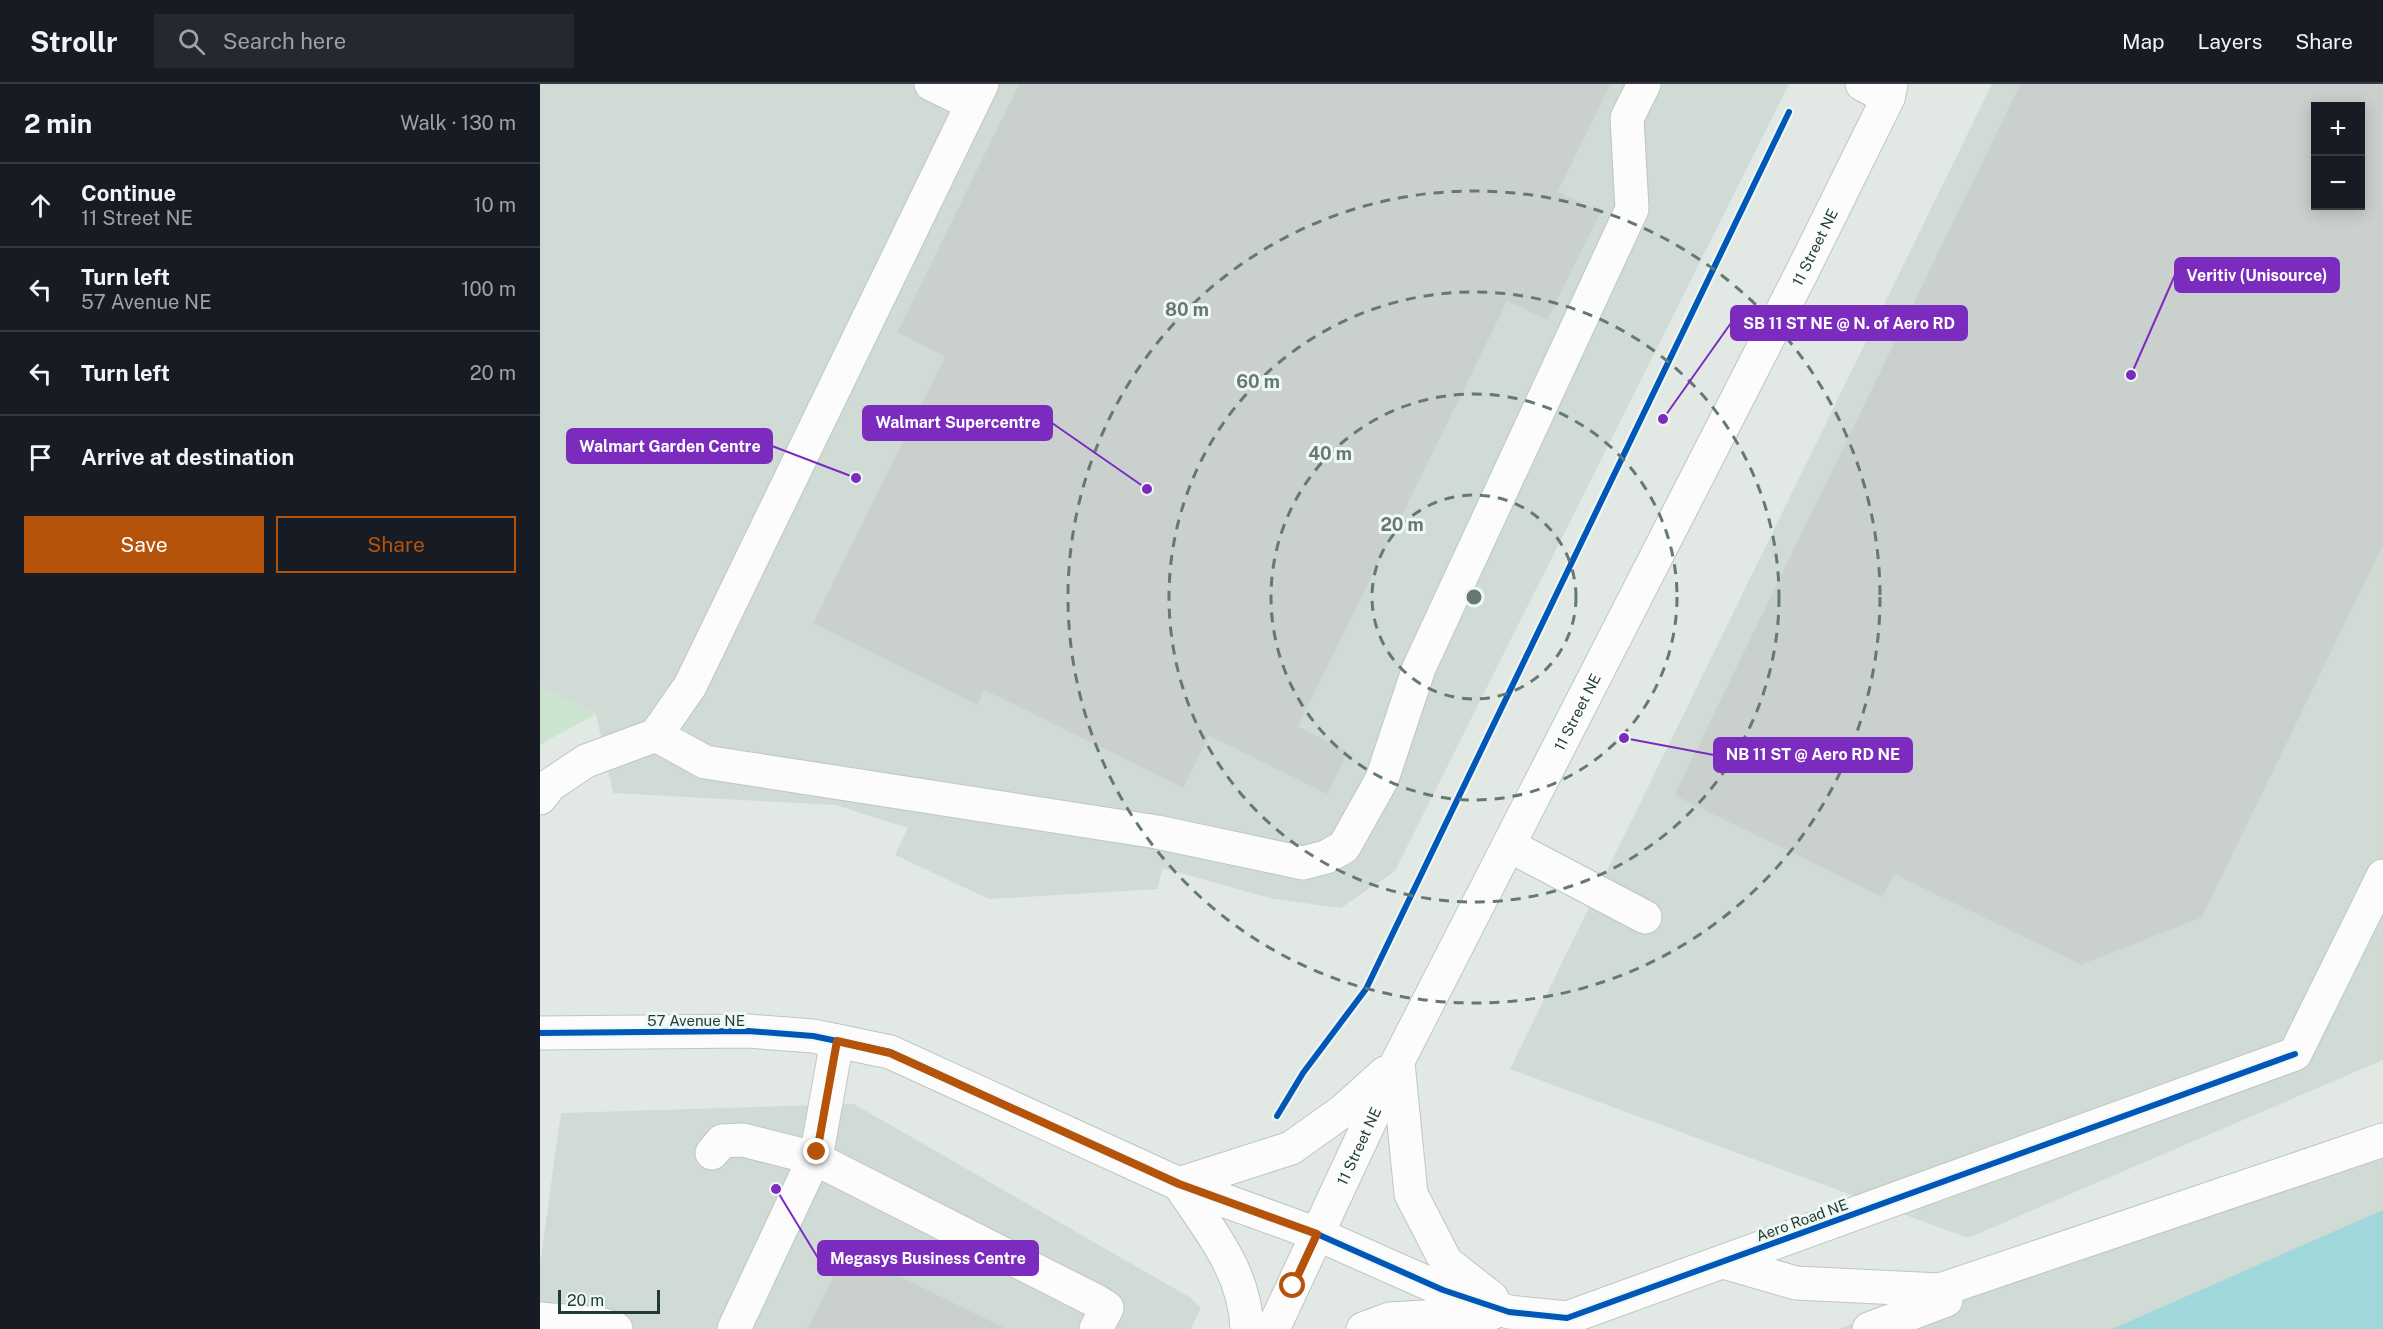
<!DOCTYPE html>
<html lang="en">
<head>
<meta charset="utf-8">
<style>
	:root { --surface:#171b24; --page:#242831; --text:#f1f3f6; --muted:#9ea1a6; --line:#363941; --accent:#b45309 }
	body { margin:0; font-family:"Public Sans",sans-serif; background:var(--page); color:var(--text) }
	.controls { position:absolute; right:18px; top:18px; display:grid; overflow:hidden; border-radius:0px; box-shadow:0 3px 15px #0003 }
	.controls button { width:54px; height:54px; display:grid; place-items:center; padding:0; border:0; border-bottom:2px solid var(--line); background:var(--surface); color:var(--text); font:30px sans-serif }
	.scale { position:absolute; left:18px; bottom:15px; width:102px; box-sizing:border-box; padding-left:6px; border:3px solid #1f3d33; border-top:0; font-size:16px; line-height:21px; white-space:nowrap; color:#1f3d33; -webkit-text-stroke:4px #f0f8f4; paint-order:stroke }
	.stop { position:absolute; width:18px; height:18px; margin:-14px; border:4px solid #b45309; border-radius:50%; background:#fff }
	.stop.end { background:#b45309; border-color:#fff; box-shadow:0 2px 6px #0008 }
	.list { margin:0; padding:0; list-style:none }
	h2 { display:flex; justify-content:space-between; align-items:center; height:78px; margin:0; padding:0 24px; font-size:26px }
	h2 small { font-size:20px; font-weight:400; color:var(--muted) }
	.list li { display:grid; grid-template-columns:39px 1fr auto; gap:18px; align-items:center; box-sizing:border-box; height:84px; padding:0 24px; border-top:2px solid var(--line) }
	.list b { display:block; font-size:22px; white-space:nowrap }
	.list p { margin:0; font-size:20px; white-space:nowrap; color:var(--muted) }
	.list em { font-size:20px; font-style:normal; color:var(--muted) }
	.actions { display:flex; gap:12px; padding:18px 24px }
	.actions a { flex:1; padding:14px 0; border:2px solid var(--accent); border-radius:0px; text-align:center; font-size:21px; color:var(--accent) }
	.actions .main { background:var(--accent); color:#fff }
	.icon { flex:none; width:33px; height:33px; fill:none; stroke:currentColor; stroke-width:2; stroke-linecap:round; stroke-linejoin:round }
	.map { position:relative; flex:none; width:1843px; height:1245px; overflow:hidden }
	header { display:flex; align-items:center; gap:36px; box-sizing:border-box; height:84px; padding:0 30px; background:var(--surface); border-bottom:2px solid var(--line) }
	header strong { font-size:28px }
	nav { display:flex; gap:33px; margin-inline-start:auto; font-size:21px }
	.search { width:420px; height:54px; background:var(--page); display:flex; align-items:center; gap:15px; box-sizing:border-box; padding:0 21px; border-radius:0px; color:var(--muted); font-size:22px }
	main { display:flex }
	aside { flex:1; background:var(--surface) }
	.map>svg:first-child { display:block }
</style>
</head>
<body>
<header>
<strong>Strollr</strong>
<div class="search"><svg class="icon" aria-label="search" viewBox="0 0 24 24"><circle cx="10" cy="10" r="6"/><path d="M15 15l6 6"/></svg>Search here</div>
<nav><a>Map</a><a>Layers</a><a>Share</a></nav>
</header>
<main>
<aside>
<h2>2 min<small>Walk · 130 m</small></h2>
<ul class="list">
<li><svg class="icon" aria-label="ahead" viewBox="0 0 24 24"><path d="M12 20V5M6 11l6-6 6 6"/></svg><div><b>Continue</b><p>11 Street NE</p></div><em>10 m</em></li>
<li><svg class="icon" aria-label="left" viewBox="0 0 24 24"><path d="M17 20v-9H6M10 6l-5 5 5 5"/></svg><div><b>Turn left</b><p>57 Avenue NE</p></div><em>100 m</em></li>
<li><svg class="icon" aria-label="left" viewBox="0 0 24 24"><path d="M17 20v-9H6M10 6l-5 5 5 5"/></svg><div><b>Turn left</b></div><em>20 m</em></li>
<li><svg class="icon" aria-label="arrive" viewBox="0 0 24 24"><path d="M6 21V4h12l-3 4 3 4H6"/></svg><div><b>Arrive at destination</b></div></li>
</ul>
<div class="actions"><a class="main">Save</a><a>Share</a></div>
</aside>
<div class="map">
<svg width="1843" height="1245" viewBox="0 0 1843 1245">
	<rect width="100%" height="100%" fill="#e2e9e5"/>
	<g fill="#d0dbd5" fill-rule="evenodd">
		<polygon points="0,0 1249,0 855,787 801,824 734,815 622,784 618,805 449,815 355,771 368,744 295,721 73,709 56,630 0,603"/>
		<path d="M1452 0H1843V976L1428 1154 970 985ZM1776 22H1820V122H1776Z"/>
		<polygon points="314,1020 651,1214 661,1224 651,1245 0,1245 0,1180 21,1029"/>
		<polygon points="1843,1040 1843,1245 1298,1245"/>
	</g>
	<polygon fill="#cae4d0" points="0,603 56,630 8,656 0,662"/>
	<polygon fill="#a0d7da" points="1843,1126 1843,1245 1572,1245"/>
	<g fill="#cad0cd" stroke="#cbd2ce" stroke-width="1.5" fill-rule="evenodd">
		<polygon points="480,0 1066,0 1069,2 1017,108 1060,128 1007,235 967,216 757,643 807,668 787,709 669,651 643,703 444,605 437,620 274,539 406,272 358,248"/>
		<path d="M1481 0H1843V460L1661 833 1541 880 1354 789 1342 812 1135 711ZM1776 22H1820V122H1776Z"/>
		<polygon points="307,1167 465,1245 268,1245"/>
	</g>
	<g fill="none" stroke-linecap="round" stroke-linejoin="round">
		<defs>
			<g id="minor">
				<polyline points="391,0 432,20"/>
				<polyline points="1322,0 1348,14"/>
				<polyline points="116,651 165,678 617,748 763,779 786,773 804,763 842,695 879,584 1092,125 1087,34 1104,0"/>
				<polyline points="0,714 10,701 46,677 116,651 150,602 442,0"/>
				<polyline points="970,762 1105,833"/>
				<polyline points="0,949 208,947 273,952 350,968 639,1100 777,1150 903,1206 969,1228 1027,1234 1755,970 1843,792"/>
				<polyline points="858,979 871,1110 906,1178 952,1214"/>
				<polyline points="172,1069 182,1057 203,1056 274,1074 556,1217 567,1224 556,1245"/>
				<polyline points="639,1100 751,1064 803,1027 845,989"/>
				<path d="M639 1100C670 1147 705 1187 707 1245"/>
				<polyline points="1183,1178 1256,1199 1400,1206 1843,1056"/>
				<polyline points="0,1235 60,1240 76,1245"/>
				<polyline points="194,1245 277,1068 297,957"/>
				<path id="s1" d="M733 1245 858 977 1261 190 1348 14 1351 0"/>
				<polyline points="823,1245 850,1235 952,1229"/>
				<polyline points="1329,1245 1406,1216 1405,1209 1401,1207"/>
			</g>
		</defs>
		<use href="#minor" stroke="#bfc6c2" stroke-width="35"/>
		<use href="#minor" stroke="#fbfcfb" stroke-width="33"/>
		<defs>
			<g id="cycleway">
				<polyline points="0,949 208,947 273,952 350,968 639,1100 777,1150 903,1206 969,1228 1027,1234 1755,970"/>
				<polyline points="737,1032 763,989 826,905 1249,28"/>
			</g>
		</defs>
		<use href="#cycleway" stroke="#f0f8f4" stroke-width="10"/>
		<use href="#cycleway" stroke="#0057b8" stroke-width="6"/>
	</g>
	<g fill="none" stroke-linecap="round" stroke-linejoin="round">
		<polyline stroke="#b45309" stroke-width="8" points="277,1068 297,957 350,969 639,1100 777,1150 753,1202"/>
	</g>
	<g fill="none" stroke="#637971" stroke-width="3" stroke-dasharray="10 8">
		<circle cx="934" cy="513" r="102"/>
		<circle cx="934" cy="513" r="203"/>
		<circle cx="934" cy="513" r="305"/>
		<circle cx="934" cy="513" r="406"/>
	</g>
	<g text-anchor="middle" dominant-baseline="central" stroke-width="6" stroke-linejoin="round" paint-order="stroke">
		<g font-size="15" fill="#1f3d33" stroke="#f0f8f4">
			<text stroke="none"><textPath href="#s1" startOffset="1210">11 Street NE</textPath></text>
			<text stroke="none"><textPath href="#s1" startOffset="688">11 Street NE</textPath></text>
			<text x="156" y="936">57 Avenue NE</text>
			<text stroke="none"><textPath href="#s1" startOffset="202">11 Street NE</textPath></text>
			<text transform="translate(1262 1136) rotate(-20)">Aero Road NE</text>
		</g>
	</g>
	<circle cx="934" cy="513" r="9" fill="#637971" stroke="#f0f8f4" stroke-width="3"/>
	<g font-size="18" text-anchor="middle" font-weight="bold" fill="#637971" stroke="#f0f8f4" stroke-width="6" stroke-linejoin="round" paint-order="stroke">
		<text x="647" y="232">80 m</text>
		<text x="718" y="304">60 m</text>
		<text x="790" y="376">40 m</text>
		<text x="862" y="447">20 m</text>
	</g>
	<path fill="none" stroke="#7b2cbf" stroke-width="2" d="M1591 291L1635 191M1123 335L1191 239M607 405L512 339M316 394L232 362M1084 654L1174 671M236 1105L278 1174"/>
	<g fill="#7b2cbf" stroke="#f0f8f4" stroke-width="2">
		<circle cx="1591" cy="291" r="6"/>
		<circle cx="1123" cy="335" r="6"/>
		<circle cx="607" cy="405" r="6"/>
		<circle cx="316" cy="394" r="6"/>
		<circle cx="1084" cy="654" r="6"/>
		<circle cx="236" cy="1105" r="6"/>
	</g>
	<g fill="#7b2cbf" stroke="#7b2cbf" stroke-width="2">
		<rect x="1635" y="174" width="164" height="34" rx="6"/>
		<rect x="1191" y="222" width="236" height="34" rx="6"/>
		<rect x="323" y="322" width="189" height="34" rx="6"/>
		<rect x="27" y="345" width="205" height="34" rx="6"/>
		<rect x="1174" y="654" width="198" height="34" rx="6"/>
		<rect x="278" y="1157" width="220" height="34" rx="6"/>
	</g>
	<g font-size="16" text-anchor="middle" font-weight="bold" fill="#fff">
		<text x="1717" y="197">Veritiv (Unisource)</text>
		<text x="1309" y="245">SB 11 ST NE @ N. of Aero RD</text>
		<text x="418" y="344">Walmart Supercentre</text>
		<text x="130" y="368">Walmart Garden Centre</text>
		<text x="1273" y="676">NB 11 ST @ Aero RD NE</text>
		<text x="388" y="1180">Megasys Business Centre</text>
	</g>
</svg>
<div class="controls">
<button>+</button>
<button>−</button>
</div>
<div class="scale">20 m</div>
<div class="stop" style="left:753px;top:1202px"></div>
<div class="stop end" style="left:277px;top:1068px"></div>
</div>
</main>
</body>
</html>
